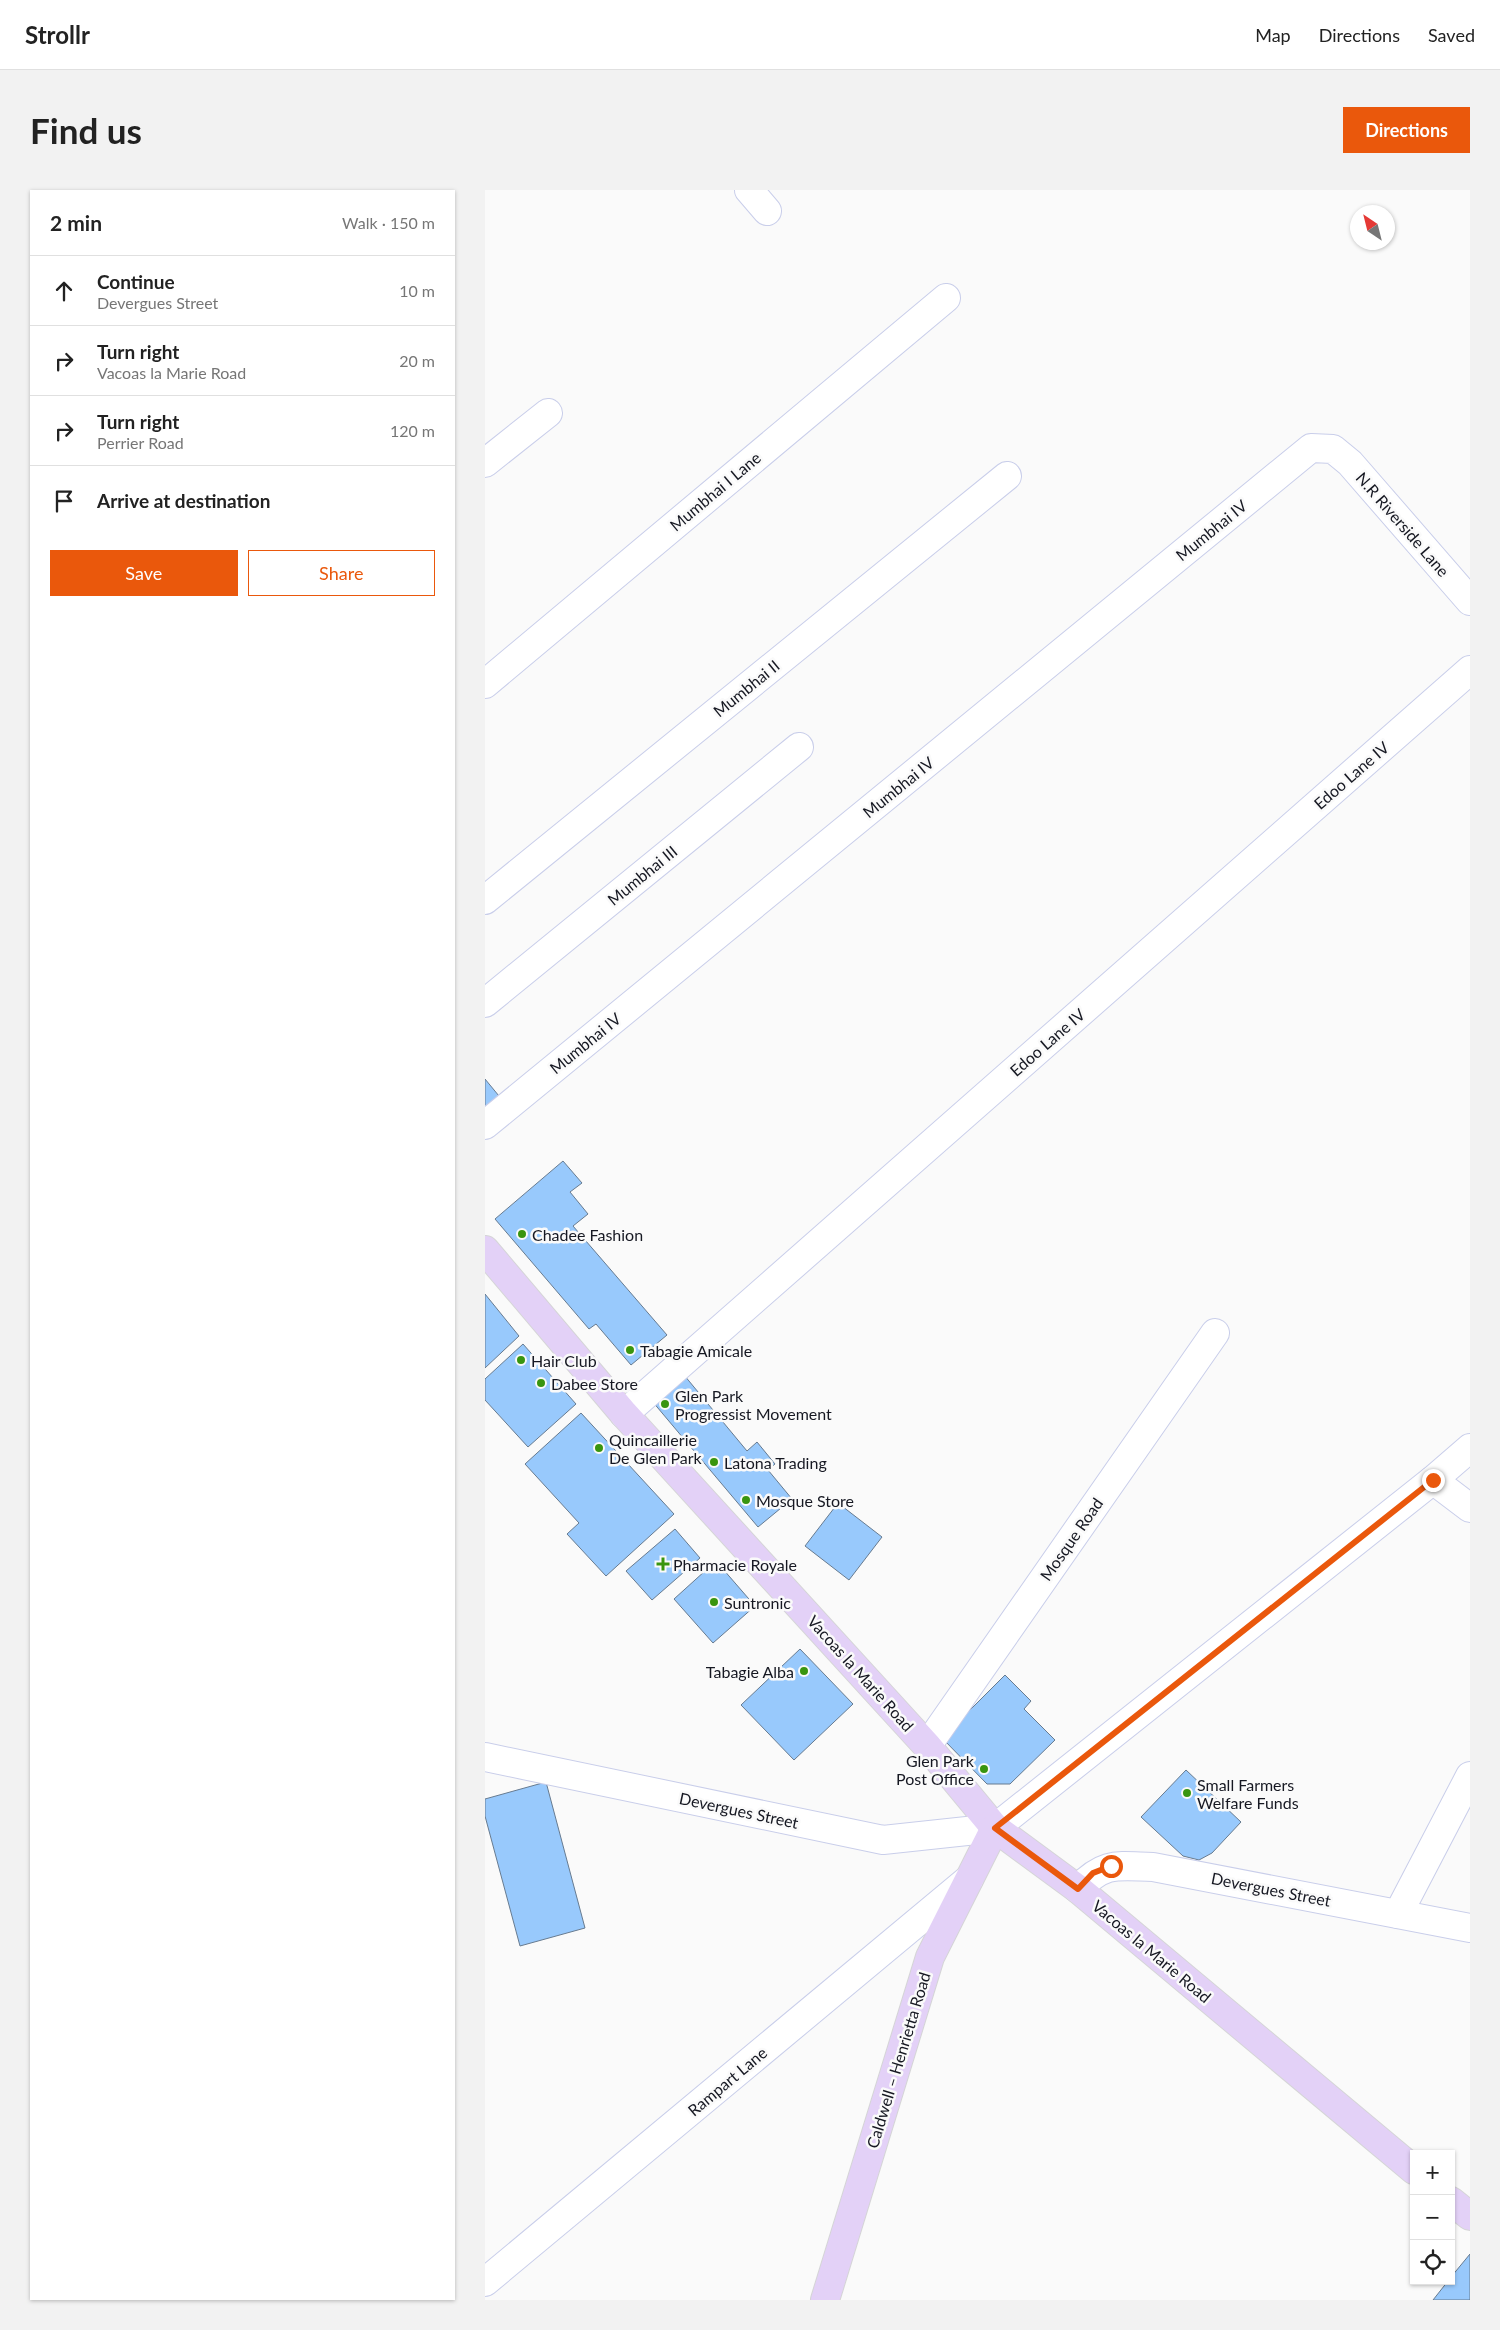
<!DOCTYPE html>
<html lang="en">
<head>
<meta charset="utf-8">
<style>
	:root { --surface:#fff; --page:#f2f2f2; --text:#222; --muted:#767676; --line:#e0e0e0; --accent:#ea580c }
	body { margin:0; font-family:Lato,sans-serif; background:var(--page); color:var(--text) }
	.controls { position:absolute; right:15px; bottom:15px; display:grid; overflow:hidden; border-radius:0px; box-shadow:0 1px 4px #0004 }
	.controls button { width:45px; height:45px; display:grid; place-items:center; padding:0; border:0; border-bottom:1px solid var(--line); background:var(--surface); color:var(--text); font:25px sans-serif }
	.compass { position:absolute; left:865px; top:15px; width:45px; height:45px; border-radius:50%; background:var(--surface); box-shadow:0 1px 4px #0004; rotate:325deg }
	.stop { position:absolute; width:15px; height:15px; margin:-11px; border:4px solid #ea580c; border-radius:50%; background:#fff }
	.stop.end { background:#ea580c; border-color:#fff; box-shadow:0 1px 5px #0008 }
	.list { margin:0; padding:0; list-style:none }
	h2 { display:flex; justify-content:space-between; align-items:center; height:65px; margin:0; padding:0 20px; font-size:21px }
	h2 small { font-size:16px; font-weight:400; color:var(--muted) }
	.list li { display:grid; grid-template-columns:32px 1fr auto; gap:15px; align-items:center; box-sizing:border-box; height:70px; padding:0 20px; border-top:1px solid var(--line) }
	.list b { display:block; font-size:19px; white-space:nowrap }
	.list p { margin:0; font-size:16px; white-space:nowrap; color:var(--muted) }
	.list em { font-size:16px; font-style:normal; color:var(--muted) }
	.actions { display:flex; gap:10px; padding:15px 20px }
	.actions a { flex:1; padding:11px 0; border:1px solid var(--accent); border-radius:0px; text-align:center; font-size:18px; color:var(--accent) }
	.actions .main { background:var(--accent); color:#fff }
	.icon { flex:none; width:28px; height:28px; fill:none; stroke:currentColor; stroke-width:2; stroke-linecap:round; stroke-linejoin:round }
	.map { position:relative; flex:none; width:985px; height:2110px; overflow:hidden; border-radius:0px }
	header { display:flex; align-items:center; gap:30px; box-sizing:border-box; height:70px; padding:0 25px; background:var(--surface); border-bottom:1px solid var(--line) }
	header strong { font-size:24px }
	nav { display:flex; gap:28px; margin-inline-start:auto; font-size:18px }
	.intro { display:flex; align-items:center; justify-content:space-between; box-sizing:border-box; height:120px; padding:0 30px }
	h1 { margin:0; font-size:35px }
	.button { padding:12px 22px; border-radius:0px; background:var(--accent); color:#fff; font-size:18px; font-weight:700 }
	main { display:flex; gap:30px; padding:0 30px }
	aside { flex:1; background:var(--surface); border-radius:0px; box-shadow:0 1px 4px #0004 }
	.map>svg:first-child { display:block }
</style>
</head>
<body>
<header>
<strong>Strollr</strong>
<nav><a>Map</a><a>Directions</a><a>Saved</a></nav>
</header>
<div class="intro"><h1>Find us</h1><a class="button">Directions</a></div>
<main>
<aside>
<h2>2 min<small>Walk · 150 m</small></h2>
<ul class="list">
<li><svg class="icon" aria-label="ahead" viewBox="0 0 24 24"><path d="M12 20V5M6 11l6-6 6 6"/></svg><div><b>Continue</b><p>Devergues Street</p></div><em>10 m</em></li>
<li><svg class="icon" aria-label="right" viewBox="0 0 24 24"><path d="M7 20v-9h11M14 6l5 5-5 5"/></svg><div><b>Turn right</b><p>Vacoas la Marie Road</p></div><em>20 m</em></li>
<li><svg class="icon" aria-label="right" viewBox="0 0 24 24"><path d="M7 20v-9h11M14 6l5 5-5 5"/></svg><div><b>Turn right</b><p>Perrier Road</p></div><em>120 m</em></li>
<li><svg class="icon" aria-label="arrive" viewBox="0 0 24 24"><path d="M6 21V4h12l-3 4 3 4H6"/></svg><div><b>Arrive at destination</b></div></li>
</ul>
<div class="actions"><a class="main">Save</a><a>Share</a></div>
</aside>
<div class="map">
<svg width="985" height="2110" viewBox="0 0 985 2110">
	<rect width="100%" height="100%" fill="#fafafa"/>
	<g fill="#98c9fc" stroke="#677b90">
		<polygon points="0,889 14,906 0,917"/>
		<polygon points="78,971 97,993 85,1002 103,1024 88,1036 182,1145 146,1175 111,1134 104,1139 10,1029"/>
		<polygon points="0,1104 34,1146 0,1178"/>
		<polygon points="38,1154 91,1214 43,1257 0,1210 0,1189"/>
		<polygon points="199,1185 262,1261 272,1252 290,1274 283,1280 307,1309 273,1337 167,1211"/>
		<polygon points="96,1223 189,1324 121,1386 82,1344 94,1333 40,1274"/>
		<polygon points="353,1313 397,1347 364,1390 320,1356"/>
		<polygon points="190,1339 215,1368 167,1410 141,1381"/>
		<polygon points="231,1371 270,1416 228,1453 189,1409"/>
		<polygon points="315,1459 368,1514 309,1570 256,1515"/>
		<polygon points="520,1485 546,1511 539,1519 570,1550 525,1594 502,1594 457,1548"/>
		<polygon points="701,1580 756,1632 727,1663 714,1670 698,1666 656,1627"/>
		<polygon points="61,1592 100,1738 35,1756 0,1626 0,1609"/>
		<polygon points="985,2064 985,2110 948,2110 963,2091 966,2091 966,2087"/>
	</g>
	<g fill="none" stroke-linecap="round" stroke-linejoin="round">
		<defs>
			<g id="minor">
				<polyline points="264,0 282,21"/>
				<polyline points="0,273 63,223"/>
				<polyline points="0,494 461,108"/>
				<polyline points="0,710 522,286"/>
				<polyline points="0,813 314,557"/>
				<polyline points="0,935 826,258 848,259 865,273 985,411"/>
				<polyline points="139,1224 985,480"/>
				<polyline points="948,1290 985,1318"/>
				<polyline points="442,1556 730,1143"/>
				<polyline points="0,1567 398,1650 510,1638 948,1290 985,1258"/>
				<path d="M593 1699C620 1671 632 1676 668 1677L985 1738"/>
				<polyline points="913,1724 985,1586"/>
				<polyline points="0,2092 484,1689"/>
			</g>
			<g id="major">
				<polyline points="0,1060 139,1224 442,1556 510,1638 593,1699 929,1980"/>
				<polyline points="966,2011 985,2026"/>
				<polyline points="340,2110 445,1767 510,1638"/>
			</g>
		</defs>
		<use href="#minor" stroke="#c9ceea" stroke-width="30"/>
		<use href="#major" stroke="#d5d5d7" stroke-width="30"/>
		<use href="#minor" stroke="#fff" stroke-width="28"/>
		<use href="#major" stroke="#e3d1f7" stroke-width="28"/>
	</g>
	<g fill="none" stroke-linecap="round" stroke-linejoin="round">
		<polyline stroke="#ea580c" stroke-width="6" points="626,1676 608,1683 593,1699 510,1638 948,1290"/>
	</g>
	<g fill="#39950f" stroke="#fafafa" stroke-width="2">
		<circle cx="37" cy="1044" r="5"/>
		<circle cx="145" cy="1160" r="5"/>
		<circle cx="36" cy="1170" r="5"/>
		<circle cx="56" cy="1193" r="5"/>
		<circle cx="180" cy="1214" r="5"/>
		<circle cx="114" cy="1258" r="5"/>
		<circle cx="229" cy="1272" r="5"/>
		<circle cx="261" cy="1310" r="5"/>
		<path d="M175.5 1366.5h5v5h5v5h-5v5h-5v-5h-5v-5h5z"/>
		<circle cx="229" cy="1412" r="5"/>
		<circle cx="319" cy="1481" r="5"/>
		<circle cx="499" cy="1579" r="5"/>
		<circle cx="702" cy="1603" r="5"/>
	</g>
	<g text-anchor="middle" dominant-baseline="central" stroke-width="5" stroke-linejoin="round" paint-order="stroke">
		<g font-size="16" fill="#161822" stroke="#fafafa">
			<text transform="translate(230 301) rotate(-40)">Mumbhai I Lane</text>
			<text transform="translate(918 334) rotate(49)">N.R Riverside Lane</text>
			<text transform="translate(726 340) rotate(-39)">Mumbhai IV</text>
			<text transform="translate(261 498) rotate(-39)">Mumbhai II</text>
			<text transform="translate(866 585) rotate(-41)">Edoo Lane IV</text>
			<text transform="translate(413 597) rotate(-39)">Mumbhai IV</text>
			<text transform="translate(157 685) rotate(-39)">Mumbhai III</text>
			<text transform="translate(562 852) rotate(-41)">Edoo Lane IV</text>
			<text transform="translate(100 853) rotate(-39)">Mumbhai IV</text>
			<text transform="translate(586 1349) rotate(-55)">Mosque Road</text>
			<text transform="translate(376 1483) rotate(48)">Vacoas la Marie Road</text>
			<text transform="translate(254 1620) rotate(12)">Devergues Street</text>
			<text transform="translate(786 1699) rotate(11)">Devergues Street</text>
			<text transform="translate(667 1761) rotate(40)">Vacoas la Marie Road</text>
			<text transform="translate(413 1870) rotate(-73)">Caldwell – Henrietta Road</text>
			<text transform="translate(242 1891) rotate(-40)">Rampart Lane</text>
		</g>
		<g font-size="16" fill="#161822" stroke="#fafafa" text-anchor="start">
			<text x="47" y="1044">Chadee Fashion</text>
			<text x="155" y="1160">Tabagie Amicale</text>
			<text x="46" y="1170">Hair Club</text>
			<text x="66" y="1193">Dabee Store</text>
			<text x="190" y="1205">Glen Park<tspan x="190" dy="18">Progressist Movement</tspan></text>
			<text x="124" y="1249">Quincaillerie<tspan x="124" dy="18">De Glen Park</tspan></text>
			<text x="239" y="1272">Latona Trading</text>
			<text x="271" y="1310">Mosque Store</text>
			<text x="188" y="1374">Pharmacie Royale</text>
			<text x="239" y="1412">Suntronic</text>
			<text x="309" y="1481" text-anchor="end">Tabagie Alba</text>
			<text x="489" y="1570" text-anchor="end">Glen Park<tspan x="489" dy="18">Post Office</tspan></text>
			<text x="712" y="1594">Small Farmers<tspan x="712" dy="18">Welfare Funds</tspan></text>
		</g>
	</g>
</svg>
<div class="controls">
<button>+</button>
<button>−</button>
<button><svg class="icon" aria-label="locate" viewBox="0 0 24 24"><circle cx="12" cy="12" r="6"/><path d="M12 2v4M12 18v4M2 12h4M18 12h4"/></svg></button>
</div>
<svg class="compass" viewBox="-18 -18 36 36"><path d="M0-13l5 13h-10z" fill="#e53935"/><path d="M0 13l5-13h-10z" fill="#767676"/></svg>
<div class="stop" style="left:626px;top:1676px"></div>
<div class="stop end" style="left:948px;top:1290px"></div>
</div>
</main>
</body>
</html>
